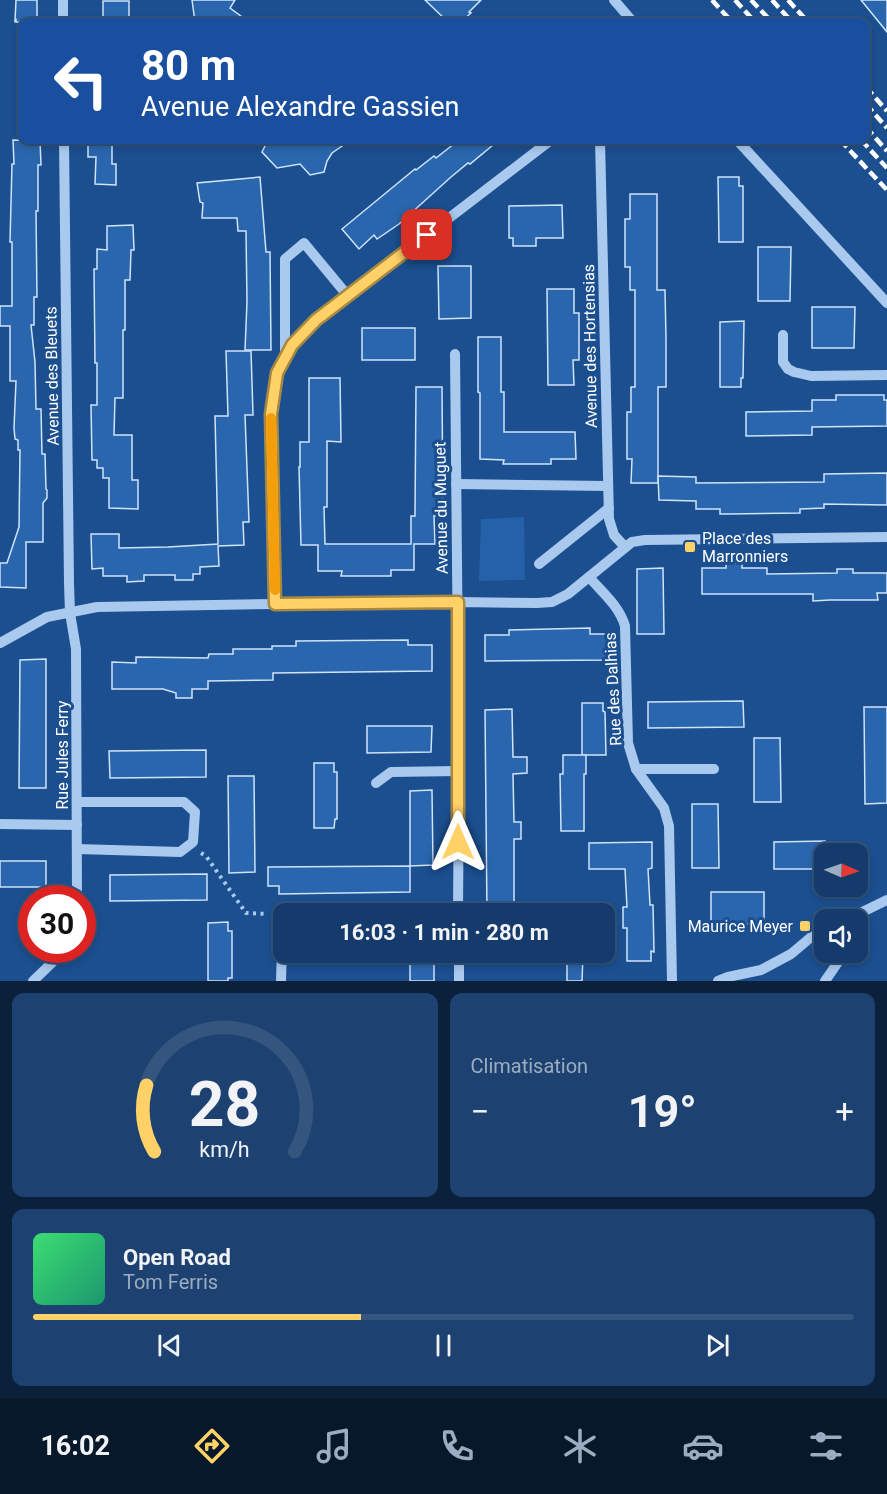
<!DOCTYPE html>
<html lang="fr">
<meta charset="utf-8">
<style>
body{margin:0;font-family:Roboto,sans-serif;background:#1d4271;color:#f1f3f6;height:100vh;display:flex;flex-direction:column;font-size:22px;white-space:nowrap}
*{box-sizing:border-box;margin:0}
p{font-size:20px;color:#9dadc1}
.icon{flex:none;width:33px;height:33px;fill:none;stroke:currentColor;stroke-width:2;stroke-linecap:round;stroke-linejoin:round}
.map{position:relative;height:981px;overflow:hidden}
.panel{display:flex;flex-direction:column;gap:12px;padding:12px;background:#0b203b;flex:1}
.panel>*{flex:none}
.guide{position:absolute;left:18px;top:18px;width:852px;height:126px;border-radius:12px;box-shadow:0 3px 9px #0003,0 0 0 2px #33557e;background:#1a4fa0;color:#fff;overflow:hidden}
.needle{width:39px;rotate:92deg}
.buttons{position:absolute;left:814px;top:843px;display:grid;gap:12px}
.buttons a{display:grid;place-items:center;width:54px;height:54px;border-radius:12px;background:#143b6b;box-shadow:0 3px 9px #0003,0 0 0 2px #33557e;font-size:30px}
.speed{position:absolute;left:18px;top:885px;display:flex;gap:12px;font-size:30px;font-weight:700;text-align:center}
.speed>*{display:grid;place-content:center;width:78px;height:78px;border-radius:50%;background:#143b6b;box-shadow:0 3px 9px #0003,0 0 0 2px #33557e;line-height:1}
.speed .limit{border:9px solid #d22;background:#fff;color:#111}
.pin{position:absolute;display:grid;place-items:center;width:51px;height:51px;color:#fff;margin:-26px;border-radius:12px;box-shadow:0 3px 9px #0006}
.me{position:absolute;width:66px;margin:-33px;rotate:0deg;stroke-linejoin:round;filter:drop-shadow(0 0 4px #0008)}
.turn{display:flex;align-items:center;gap:21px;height:126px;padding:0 24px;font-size:27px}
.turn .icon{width:78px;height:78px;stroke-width:2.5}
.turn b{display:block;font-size:42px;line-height:51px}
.big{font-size:45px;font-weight:700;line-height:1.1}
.panel .widget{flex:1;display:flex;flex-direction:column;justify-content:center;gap:9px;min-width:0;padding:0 21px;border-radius:12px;background:#1d4271}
.panel .dial{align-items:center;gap:0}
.dial svg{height:156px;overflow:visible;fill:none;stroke:#33557e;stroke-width:7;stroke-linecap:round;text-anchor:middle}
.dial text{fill:#f1f3f6;stroke:none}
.song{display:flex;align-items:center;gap:18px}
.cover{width:72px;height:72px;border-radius:9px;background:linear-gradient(135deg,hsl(140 70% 55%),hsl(160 70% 35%))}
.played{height:6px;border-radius:3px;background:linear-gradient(90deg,#ffd166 40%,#33557e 40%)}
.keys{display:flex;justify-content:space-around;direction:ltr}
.heat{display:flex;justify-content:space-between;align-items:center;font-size:33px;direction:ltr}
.panel .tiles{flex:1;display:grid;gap:12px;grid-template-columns:1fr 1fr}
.widget:last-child{grid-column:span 2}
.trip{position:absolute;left:273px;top:903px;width:342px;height:60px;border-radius:12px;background:#143b6b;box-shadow:0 3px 9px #0003,0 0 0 2px #33557e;font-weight:700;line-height:60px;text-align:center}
.tabs{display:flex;height:96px;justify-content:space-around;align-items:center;background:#08182b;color:#9dadc1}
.tabs .icon{width:42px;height:42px}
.tabs .selected{color:#ffd166}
.tabs b{font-size:27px;color:#f1f3f6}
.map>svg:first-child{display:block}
</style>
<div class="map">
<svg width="887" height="981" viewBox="0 0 887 981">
<rect width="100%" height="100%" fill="#1b4f8f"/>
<!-- green -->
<polygon fill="#2461a8" points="524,517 525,580 479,581 481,519"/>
<!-- building -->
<g fill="#2a66ad" stroke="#cfe3fa" stroke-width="1.5">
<polygon points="16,0 37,0 37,22 16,22 16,20 15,21"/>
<polygon points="192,0 235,0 230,8 249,22 195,22"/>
<polygon points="425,0 481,0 469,12 471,13 461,22 448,22"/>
<polygon points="861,0 887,0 887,32"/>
<rect x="103" y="1" width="26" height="21"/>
<polygon points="13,140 40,141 41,165 38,165 38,211 36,211 37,297 34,297 34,325 31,325 35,362 36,409 41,409 42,454 45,454 46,489 47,490 47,498 43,503 43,542 26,542 26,588 0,587 0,563 7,563 19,527 20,450 18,450 18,440 15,439 14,428 16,381 10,381 10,326 0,326 0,306 12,306 12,242 10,242 12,164 14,164"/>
<polygon points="88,140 112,140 112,164 116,164 116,185 95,184 96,157 88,157"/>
<polygon points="268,140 351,140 332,153 327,161 324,172 310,175 300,164 277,168 262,152"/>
<polygon points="459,140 499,140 470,164 468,163 451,177 399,224 377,239 374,235 359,249 342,229 415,169 416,170 434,156 436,158"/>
<polygon points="260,177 266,252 270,252 271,350 245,350 247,302 246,231 238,231 237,218 202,218 203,203 200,202 197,183"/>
<polygon points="718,177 739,177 739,186 743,186 743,242 719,242"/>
<polygon points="630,194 657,194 657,290 665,290 666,338 666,387 658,387 658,483 631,483 632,459 627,459 627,412 631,412 631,387 635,387 635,290 630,290 630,267 625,267 625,219 630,219"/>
<polygon points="562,205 563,238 536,238 536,246 513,246 513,238 509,238 509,206"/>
<polygon points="133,225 134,250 131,250 130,280 125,280 125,330 123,330 123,398 115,398 114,435 132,435 132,480 138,480 138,509 109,508 109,478 103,478 103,468 97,468 97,460 92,460 91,405 97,405 97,363 95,363 94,269 97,269 97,249 107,250 107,226"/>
<polygon points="758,247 791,247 790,301 758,301"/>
<polygon points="438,266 471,266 471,318 439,319"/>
<polygon points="547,289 574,289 574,313 579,313 579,360 573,360 574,385 548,385"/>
<polygon points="812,307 855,307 854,348 812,348"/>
<polygon points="744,321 743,378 741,378 741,387 720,387 720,322"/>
<rect x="362" y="328" width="53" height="32"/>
<polygon points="478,337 501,337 501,392 504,392 504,432 575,432 576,459 551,459 551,464 503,464 504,460 480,459 480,393 478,392"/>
<polygon points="226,351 251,351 253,415 245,415 249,522 243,522 244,545 218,546 219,566 200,567 200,574 193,574 193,580 175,580 175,575 144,575 144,581 127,582 127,576 103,576 103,568 92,569 91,534 119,534 119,548 168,547 218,544 215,416 228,416"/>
<polygon points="309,378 340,378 341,442 327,441 327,507 324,507 325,544 411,544 411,516 415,516 416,387 442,387 443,515 434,516 435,544 414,544 414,570 391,570 391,576 341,576 342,571 318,571 318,545 301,545 299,467 300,467 300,442 309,442"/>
<polygon points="836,395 884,395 884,400 887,400 887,426 812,427 812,435 746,436 746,412 812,411 812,400 836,400"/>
<polygon points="887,473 887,505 824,504 824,508 800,509 800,513 729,514 720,514 720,509 696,509 696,501 659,500 658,476 696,477 696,483 824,482 824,474"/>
<polygon points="726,563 742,563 742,568 767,568 767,574 837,573 837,569 853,569 853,573 887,573 887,593 877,593 878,600 830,600 813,601 813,594 702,594 702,568 726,568"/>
<polygon points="663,568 664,634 637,634 637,569"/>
<polygon points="590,628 590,634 613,634 613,660 485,661 485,635 509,635 509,630"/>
<polygon points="408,640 408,645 432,645 432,671 273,673 273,680 208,681 208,689 192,689 192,698 176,698 176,693 163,689 112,689 112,662 136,663 136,657 208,658 209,654 233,654 233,649 272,649 272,646 296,646 296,641"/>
<polygon points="46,659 46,788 19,788 20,660"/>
<polygon points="743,701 744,727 648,728 648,702"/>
<polygon points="582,703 603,703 603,711 605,712 606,755 582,755"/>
<polygon points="864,707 887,707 887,803 865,804"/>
<polygon points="512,709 513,757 527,757 527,773 513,774 514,822 521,822 521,839 514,839 514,914 487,914 485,710"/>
<polygon points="367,726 432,726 431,752 367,753"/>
<polygon points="754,738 780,738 781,802 754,802"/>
<polygon points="206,750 206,777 110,778 109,751"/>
<polygon points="563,755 586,755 586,774 584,774 584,831 561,831 560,774 563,774"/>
<polygon points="314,763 334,763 334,772 337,772 337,819 335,819 334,828 314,828"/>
<polygon points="228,776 254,776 255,872 229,873"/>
<polygon points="432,790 433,865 410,866 410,791"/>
<polygon points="692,804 718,804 719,868 692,868"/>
<polygon points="825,841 825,869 774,869 774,842"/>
<polygon points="652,842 652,868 648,869 650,905 653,905 654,952 651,951 651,961 627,961 627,928 623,928 623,907 627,907 625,869 589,869 589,843"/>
<rect x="0" y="861" width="46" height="26"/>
<polygon points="410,866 410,892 279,894 279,886 268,886 268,867"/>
<polygon points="207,874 207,900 110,901 110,875"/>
<rect x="711" y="892" width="53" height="32"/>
<polygon points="228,922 228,931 232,931 232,978 228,978 228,981 208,981 208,923"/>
<polygon points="410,952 430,952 430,959 434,959 434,981 410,981"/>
<polygon points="567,956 583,956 582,981 567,981"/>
</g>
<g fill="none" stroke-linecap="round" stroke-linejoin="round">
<!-- path -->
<polyline stroke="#a9c9ee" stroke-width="4" stroke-dasharray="3 4.5" stroke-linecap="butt" points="201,853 206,856 246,913 268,914"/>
<!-- minor -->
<g stroke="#a9c9ee" stroke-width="10">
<polyline points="63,0 63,22"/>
<polyline points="614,0 633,22"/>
<polyline points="64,140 69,583 70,613 76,649 77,898"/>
<polyline points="600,140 609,519 614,535 625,547"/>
<polyline points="737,140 887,303"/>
<polyline points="783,335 783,362 788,369 794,372 811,376 887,375"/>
<polyline points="285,354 285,259 304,243 348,296"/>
<polyline points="455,354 459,771 458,914"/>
<polyline points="456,484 608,486"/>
<polyline points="539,564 609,508"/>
<path d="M589,577C603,593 619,606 625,626L628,743L636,769L664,808L669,826L672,981"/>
<polyline points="275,604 271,414 277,373 292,345 316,320 551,140"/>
<polyline points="0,643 47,617 97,607 275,604 457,602 537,603 552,602 568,594 632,542 645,540 887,537"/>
<polyline points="636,769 714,769"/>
<polyline points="376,783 391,772 459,771"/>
<polyline points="77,802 184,802 195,812 193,842 180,852 77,849"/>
<polyline points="0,824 77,825"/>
<polyline points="846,920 887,900"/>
<polyline points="459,952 459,981"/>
<polyline points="33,981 59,956 62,950"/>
<polyline points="281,981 283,915"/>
<polyline points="718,981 728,977 761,970 791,954 810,938 825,930"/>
<polyline points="825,981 845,952"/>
</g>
<!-- rail -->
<g stroke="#fff" stroke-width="4.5" stroke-dasharray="10 4.5" stroke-linecap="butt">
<polyline points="712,0 732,22"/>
<polyline points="735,0 755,22"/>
<polyline points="751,0 772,22"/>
<polyline points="772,0 792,22"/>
<polyline points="788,0 808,22"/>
<polyline points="866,87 887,111"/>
<polyline points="866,104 887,128"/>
<polyline points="866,127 887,151"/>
<polyline points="840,140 887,190"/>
<polyline points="861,140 887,168"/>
</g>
</g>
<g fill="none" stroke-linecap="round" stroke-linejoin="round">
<!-- route casing -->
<g stroke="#a68842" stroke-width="15">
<polyline id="route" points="427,235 316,320 292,345 277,373 271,414 275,604 458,602 458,842"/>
</g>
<!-- route -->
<use href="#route" stroke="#ffd166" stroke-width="10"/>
<!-- slow -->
<polyline stroke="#f59e0b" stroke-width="10" points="271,418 275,590"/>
</g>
<!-- markers -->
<g fill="#ffd166" stroke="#1b4f8f" stroke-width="2">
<rect x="684" y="541" width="12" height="12" rx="3"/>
<rect x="799" y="920" width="12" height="12" rx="3"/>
</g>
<g text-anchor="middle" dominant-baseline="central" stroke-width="6" stroke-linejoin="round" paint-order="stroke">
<!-- street labels -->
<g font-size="16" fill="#fff" stroke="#1b4f8f">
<text transform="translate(590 346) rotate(-91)">Avenue des Hortensias</text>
<text transform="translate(52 376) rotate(-91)">Avenue des Bleuets</text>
<text transform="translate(441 508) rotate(-91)">Avenue du Muguet</text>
<text transform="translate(613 689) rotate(-93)">Rue des Dalhias</text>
<text transform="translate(62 755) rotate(-90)">Rue Jules Ferry</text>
</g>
<!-- poi labels -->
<g font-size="16" fill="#fff" stroke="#1b4f8f" text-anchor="start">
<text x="702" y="538">Place des<tspan x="702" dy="18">Marronniers</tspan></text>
<text x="793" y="926" text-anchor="end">Maurice Meyer</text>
</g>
</g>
</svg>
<div class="buttons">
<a><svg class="needle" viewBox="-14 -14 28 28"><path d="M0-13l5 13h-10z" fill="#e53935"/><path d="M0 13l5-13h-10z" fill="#9dadc1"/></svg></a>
<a><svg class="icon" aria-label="sound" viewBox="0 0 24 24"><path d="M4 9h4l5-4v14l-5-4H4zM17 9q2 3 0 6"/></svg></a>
</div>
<div class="speed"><div class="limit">30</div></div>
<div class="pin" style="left:427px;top:235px;background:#d93025"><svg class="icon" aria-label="arrive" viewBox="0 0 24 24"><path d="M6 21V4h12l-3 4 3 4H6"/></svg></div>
<svg class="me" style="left:458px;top:842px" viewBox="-20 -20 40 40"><path d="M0-17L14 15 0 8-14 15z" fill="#ffd166" stroke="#fff" stroke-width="4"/></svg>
<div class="trip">16:03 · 1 min · 280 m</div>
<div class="guide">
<div class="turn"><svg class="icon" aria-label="left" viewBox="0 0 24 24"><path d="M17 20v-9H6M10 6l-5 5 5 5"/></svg><div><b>80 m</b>Avenue Alexandre Gassien</div></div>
</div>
</div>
<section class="panel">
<div class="tiles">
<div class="widget dial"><svg viewBox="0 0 100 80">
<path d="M14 69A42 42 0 1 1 86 69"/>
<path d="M14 69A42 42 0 0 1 10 35" stroke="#ffd166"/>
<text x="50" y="56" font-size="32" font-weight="700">28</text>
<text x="50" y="72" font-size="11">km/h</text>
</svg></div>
<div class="widget"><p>Climatisation</p>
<div class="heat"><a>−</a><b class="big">19°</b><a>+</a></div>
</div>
<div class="widget">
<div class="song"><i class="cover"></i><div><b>Open Road</b><p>Tom Ferris</p></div></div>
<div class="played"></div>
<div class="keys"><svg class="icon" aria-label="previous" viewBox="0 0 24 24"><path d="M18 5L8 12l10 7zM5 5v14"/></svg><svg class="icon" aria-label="pause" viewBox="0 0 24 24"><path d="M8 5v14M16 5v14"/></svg><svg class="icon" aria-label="next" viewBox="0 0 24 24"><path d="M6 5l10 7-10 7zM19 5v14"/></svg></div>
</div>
</div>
</section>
<nav class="tabs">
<b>16:02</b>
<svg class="icon selected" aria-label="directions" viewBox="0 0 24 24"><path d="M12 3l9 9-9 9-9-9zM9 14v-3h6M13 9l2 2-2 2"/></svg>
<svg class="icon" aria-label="music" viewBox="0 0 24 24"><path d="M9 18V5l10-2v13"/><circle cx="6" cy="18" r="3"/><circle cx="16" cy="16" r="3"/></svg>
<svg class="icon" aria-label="phone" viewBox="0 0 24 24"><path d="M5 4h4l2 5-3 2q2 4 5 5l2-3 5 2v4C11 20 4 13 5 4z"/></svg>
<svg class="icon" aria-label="climate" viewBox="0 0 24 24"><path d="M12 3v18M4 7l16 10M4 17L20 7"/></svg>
<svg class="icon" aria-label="car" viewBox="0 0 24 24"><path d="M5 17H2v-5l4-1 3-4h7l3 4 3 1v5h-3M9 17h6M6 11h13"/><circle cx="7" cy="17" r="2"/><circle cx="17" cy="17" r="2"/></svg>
<svg class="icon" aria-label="filters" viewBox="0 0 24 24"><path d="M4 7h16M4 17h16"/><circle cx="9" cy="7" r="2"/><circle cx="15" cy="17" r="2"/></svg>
</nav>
